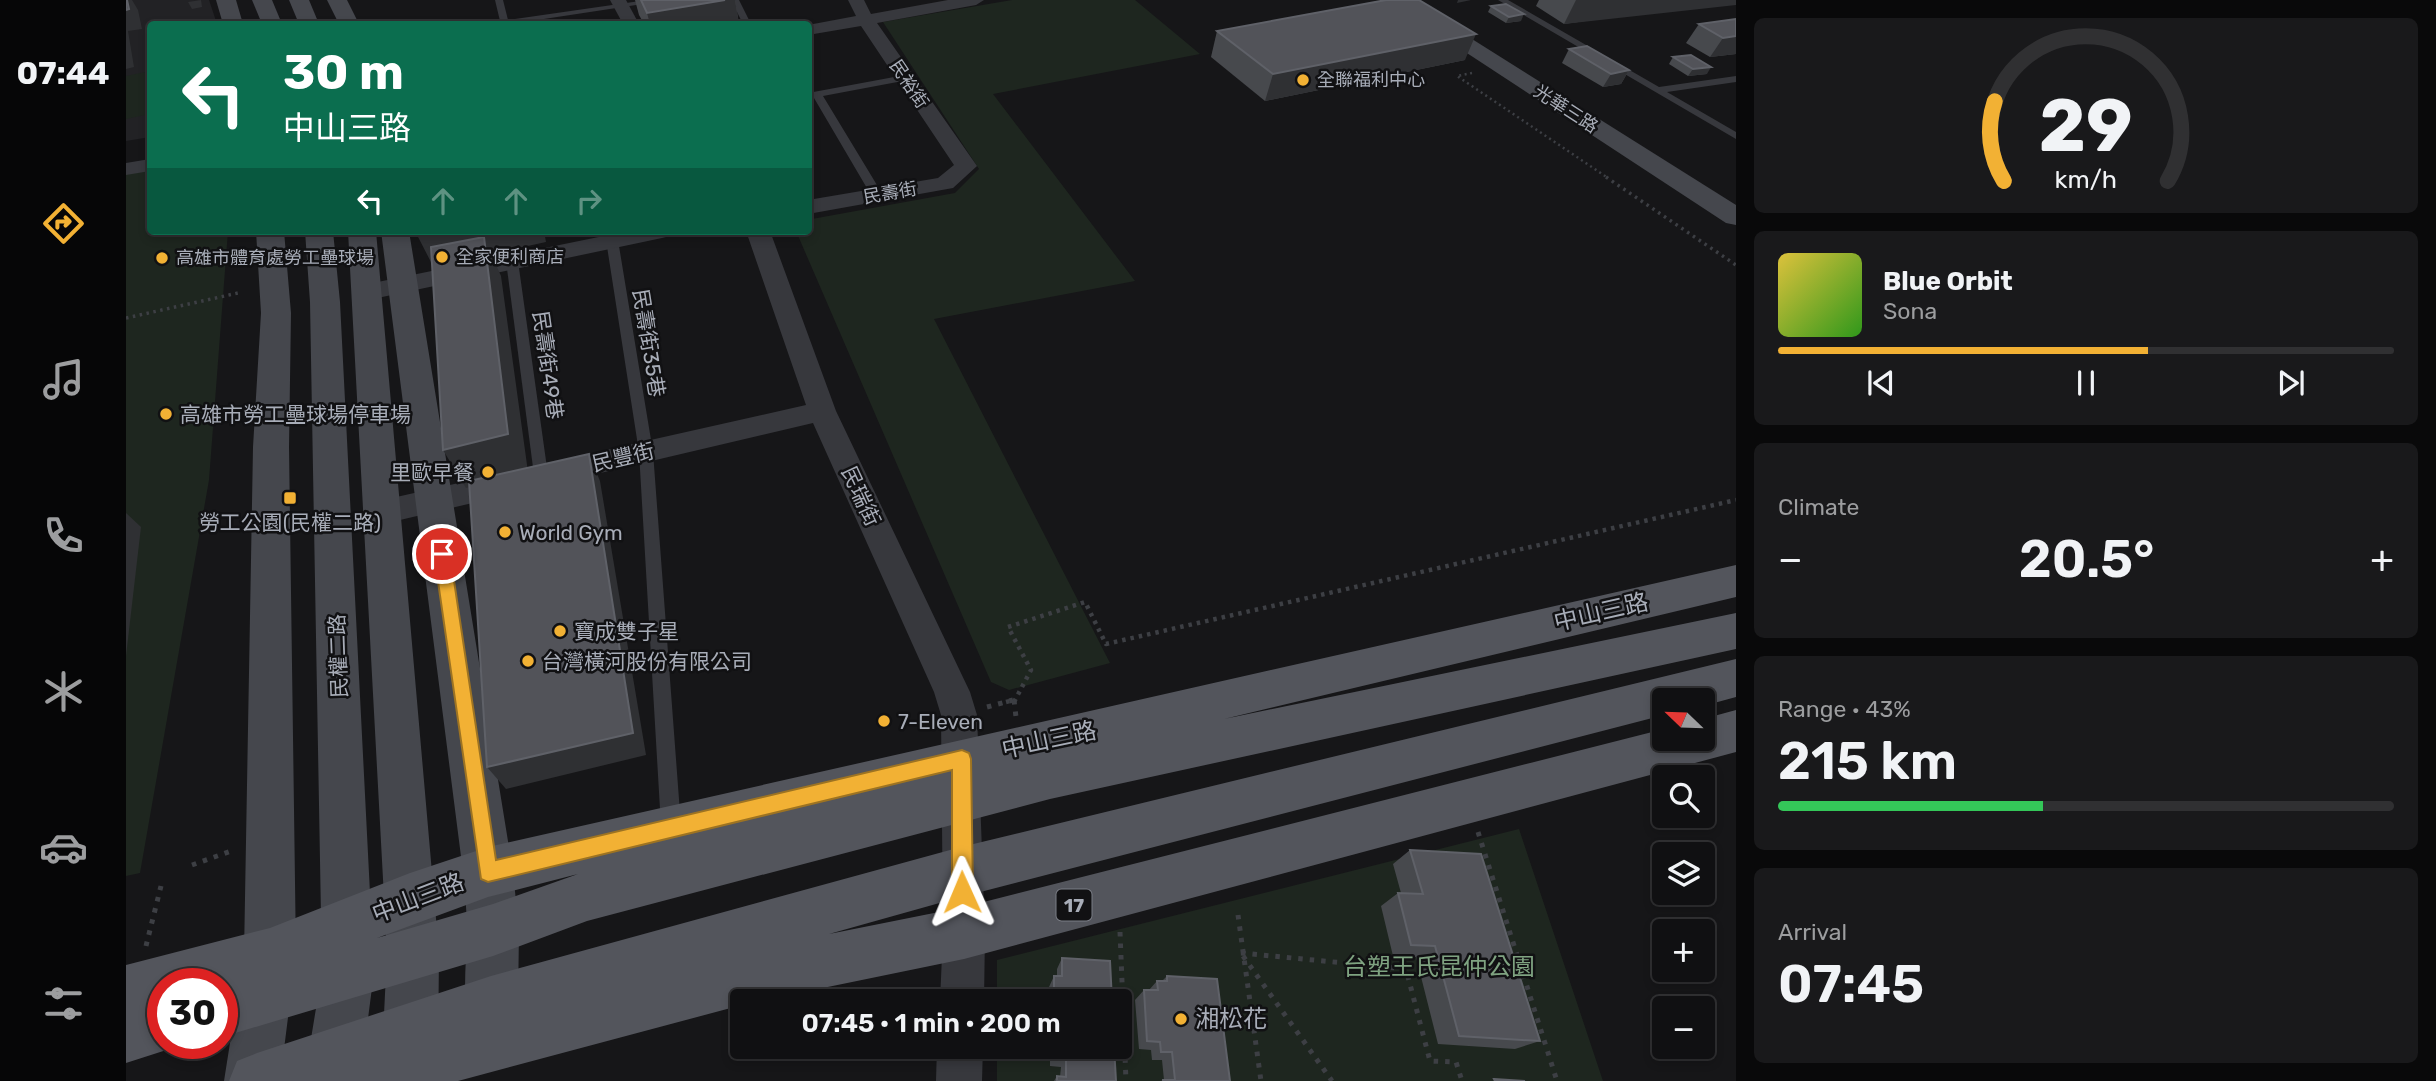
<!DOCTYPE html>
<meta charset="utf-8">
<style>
body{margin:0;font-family:Rubik,"Noto Sans TC",sans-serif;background:#19191b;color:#f1f3f6;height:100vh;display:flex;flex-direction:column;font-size:26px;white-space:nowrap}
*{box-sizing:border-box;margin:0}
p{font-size:23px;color:#9c9d9f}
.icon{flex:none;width:38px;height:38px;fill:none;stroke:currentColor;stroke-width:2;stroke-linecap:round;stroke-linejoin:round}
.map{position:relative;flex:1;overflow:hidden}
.panel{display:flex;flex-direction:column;gap:18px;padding:18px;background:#09090a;width:700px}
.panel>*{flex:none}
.top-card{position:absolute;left:21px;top:21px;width:665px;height:214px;border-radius:7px;box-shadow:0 4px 10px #0003,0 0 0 2px #303032;background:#0b6e4f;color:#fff;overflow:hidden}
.needle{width:46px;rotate:293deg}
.tools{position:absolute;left:1526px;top:688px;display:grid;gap:14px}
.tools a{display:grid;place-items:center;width:63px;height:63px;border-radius:7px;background:#101012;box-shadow:0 4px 10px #0003,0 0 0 2px #303032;font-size:35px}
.speed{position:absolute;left:21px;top:968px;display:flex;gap:14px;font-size:35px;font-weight:700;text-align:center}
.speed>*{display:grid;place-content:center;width:91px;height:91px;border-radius:50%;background:#101012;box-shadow:0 4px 10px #0003,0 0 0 2px #303032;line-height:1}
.speed .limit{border:10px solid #d22;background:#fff;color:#111}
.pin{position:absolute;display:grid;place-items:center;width:60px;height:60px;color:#fff;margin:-30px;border:4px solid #fff;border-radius:50%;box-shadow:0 2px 7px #0007}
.me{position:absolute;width:77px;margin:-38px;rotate:359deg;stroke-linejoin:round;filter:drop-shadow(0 0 5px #0008)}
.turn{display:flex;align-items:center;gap:24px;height:147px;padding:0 21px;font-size:32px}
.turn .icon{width:91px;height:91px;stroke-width:2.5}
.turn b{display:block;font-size:49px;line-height:60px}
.lanes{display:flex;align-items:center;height:66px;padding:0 21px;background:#0003;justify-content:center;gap:35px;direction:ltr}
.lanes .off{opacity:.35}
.big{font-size:52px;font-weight:600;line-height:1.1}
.panel .tile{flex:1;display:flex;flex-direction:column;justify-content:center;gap:10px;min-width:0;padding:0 24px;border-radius:10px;background:#19191b}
.panel .dial{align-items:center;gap:0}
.dial svg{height:182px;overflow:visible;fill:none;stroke:#303032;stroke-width:7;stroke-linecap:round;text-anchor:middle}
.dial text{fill:#f1f3f6;stroke:none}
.song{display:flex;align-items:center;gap:21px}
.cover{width:84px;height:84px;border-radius:10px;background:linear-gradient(135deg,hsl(50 70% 55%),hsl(110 70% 35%))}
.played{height:7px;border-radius:4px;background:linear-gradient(90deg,#f2b134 60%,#303032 60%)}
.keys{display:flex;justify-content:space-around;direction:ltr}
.heat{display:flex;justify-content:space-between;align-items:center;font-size:38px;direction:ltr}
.charge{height:10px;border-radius:5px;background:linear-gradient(90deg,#34c759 43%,#303032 0)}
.trip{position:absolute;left:604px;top:989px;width:402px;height:70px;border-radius:7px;background:#101012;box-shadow:0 4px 10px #0003,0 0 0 2px #303032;font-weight:600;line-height:70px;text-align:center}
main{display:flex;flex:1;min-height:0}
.dock{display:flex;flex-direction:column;width:126px;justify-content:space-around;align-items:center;background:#060607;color:#9c9d9f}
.dock .icon{width:49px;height:49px}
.dock .selected{color:#f2b134}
.dock b{font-size:32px;color:#f1f3f6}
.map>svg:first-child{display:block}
</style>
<main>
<nav class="dock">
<b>07:44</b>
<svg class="icon selected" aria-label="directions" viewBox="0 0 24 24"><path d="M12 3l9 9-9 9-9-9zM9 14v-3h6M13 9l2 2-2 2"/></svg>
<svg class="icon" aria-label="music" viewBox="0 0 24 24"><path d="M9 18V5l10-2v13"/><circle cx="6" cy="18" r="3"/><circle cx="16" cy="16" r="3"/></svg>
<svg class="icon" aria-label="phone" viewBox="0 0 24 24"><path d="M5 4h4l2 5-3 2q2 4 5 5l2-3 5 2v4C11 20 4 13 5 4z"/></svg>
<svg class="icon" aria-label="climate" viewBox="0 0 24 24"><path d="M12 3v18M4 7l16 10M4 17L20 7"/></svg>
<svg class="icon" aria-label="car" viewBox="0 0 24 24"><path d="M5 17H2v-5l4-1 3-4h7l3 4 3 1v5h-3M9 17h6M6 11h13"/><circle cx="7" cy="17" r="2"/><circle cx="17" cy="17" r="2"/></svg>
<svg class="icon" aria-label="filters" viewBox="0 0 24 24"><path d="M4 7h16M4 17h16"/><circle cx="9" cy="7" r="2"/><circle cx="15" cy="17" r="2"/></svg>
</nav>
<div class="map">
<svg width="1610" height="1081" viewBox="0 0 1610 1081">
<rect width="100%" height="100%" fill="#161618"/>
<!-- built -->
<polygon fill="#222225" points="0,0 83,0 91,24 24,24 24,137 0,141"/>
<!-- green -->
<g fill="#1e261f">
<polygon points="886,0 1009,0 1074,54 867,94 1009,281 808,319 984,663 883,690 865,682 670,231 682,231 683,221 686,219 829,193 853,169 757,22"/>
<polygon points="24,71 24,114 0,119 0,76"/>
<polygon points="24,167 24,231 102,231 83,480 14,873 0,876 0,172"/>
<polygon points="1393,829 1477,1081 871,1081 871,1047 994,1046 994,1001 871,1001 871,960"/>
</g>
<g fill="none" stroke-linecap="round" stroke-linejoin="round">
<!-- path-far3 -->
<polyline stroke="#3d3f44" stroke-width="2.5" stroke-dasharray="2 3.5" stroke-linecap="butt" points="1346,73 1331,76 1482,178"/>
<!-- path-far2 -->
<g stroke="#3d3f44" stroke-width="3.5" stroke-dasharray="2.5 4.5" stroke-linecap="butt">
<polyline points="1480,177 1610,265"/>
<polyline points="0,318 112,293"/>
</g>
<!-- path-far1 -->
<g stroke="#3d3f44" stroke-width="4.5" stroke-dasharray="3.5 5" stroke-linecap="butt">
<polyline points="880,702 888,700"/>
<polyline points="888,702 905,670 882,627 959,602 980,644 1610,500"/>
</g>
<!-- path -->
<g stroke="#3d3f44" stroke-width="5" stroke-dasharray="4.5 7" stroke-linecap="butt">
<polyline points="888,700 890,717"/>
<polyline points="861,707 887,700"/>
<polyline points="1352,832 1431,1081"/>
<polyline points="66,865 108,850"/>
<polyline points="1112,915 1135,1081"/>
<polyline points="994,932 1000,1081"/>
<polyline points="20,946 35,886"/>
<polyline points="1115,953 1280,969 1304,1061 1330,1062 1336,1081"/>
<polyline points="1117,956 1206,1081"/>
</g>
<!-- lane -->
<g fill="#37383d" fill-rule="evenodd">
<polygon points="369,0 377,0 382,20 521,0 543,0 385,24 366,24 374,21"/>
<polygon points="605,0 613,0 625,24 617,24"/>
<polygon points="1372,0 1382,0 1533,87 1610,76 1610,82 1541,92 1610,132 1610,139"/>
<polygon points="779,75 784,78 782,80 697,96 757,195 751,198 745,195 688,98 682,99 682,93"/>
<polygon points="486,237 492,240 527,452 555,826 552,833 545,836 538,833 535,826 513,452 480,240"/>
<polygon points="386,257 392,261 422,475 415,481 408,475 380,261"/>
</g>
<!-- street -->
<g fill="#37383d" fill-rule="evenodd">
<polygon points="484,0 500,0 513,24 497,24"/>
<polygon points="722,0 738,0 745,14 822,0 858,0 850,5 751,23 851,166 827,188 682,214 682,200 812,178 828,165 735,26 682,35 682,25 730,16"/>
<polygon points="24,159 24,171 0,175 0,163"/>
<polygon points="502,231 548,231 544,236 536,238 242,300 233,297 230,292 233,287 242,284"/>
<polygon points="620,231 644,231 710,411 844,692 851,715 859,933 858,1001 814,1001 817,933 815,715 808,692 687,423 257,524 246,520 242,512 246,504 257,500 680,405"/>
<polygon points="811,1046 857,1046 856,1081 810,1081"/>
</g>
<!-- secondary -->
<g fill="#45474d" fill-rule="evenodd">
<polygon points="90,0 110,0 117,24 97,24"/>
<polygon points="126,0 146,0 156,24 136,24"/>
<polygon points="163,0 183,0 193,24 173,24"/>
<polygon points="201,0 221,0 233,24 213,24"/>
<polygon points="1260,0 1284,0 1610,205 1610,225 1600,223"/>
<polygon points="130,231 158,231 165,313 163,447 170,954 154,1081 98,1081 118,954 127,447 135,313"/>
<polygon points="179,231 207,231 214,302 248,972 234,1081 178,1081 196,972 184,302"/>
<polygon points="222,231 250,231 313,953 312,1055 304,1075 288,1081 264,1075 256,1055 261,953"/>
<path d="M255,231H283L387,872L393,930L392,1003L396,1028L388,1047L369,1055L350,1047C334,1009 340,973 341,933C341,913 339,892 337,872Z"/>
</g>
<!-- primary -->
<g fill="#53555c" fill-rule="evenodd">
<path d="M1610,565V597L1098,719L1610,613V649L924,799L461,921L367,956L96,1037V984H37V1043H57L56,1045L0,1063V965L144,928L284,873L362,847ZM452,874L367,904L251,938L362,897Z"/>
<polygon points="1610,659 1610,697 1577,706 1577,700 1538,700 1538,715 835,897 703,934 838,907 1538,729 1538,738 1577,738 1577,719 1610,710 1610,752 838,959 633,1001 616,1001 616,1005 332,1081 103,1081 111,1061 131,1053 365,976 835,847"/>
</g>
</g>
<!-- wall -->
<g fill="#47494d">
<polygon points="509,0 609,0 613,24 518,24 513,15"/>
<polygon points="1413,0 1610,0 1438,24 1410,6"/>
<polygon points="1365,6 1395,21 1380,23 1362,12"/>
<polygon points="1610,19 1610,54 1584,57 1560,43 1573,24"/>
<polygon points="1091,31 1339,60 1139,101 1085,57"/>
<polygon points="1443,49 1503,70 1495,84 1477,87 1436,63"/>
<polygon points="1547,57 1581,74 1562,76 1543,64"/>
<polygon points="1284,850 1414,1041 1389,1049 1312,1044 1290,957 1267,956 1255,906 1272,893 1275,893 1267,864"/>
<polygon points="936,958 986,1001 923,1001 923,987 928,976 931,976 931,969"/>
<polygon points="1041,976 1104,1081 1035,1081 1038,1080 1036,1060 1026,1060 1025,1050 1013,1049 1009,1000 1018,990 1023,990 1031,981 1036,981"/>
<polygon points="924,1046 988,1046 990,1081 928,1081 931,1076 934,1077 935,1067 924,1066"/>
</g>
<!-- shaded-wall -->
<g fill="#2f3033">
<polygon points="1,0 6,0 12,10 16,29 2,31 8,67 0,69 0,10"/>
<polygon points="75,0 76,7 66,9 62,2"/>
<polygon points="599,0 609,0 613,24 524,24 521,13"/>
<polygon points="1332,0 1345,0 1331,3"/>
<polygon points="1450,0 1610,0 1610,5 1438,24"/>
<polygon points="1398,14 1395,21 1380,23 1383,17"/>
<polygon points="1350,34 1339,60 1139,101 1147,74"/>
<polygon points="1610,36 1610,54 1584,57 1597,38"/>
<polygon points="1585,67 1581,74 1562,76 1567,69"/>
<polygon points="1503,70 1495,84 1477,87 1485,74"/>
<polygon points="289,231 418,231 420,242 365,254 375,276 402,472 340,488 317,450 307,266"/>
<polygon points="422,231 438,231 423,234"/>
<polygon points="463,454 474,481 520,755 380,789 361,767"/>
<polygon points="0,513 15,527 0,656"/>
</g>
<!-- building -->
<g fill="#525359" stroke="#5f6168" stroke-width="2">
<polygon points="0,0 1,0 3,9 0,10"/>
<polygon points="515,0 599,0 521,13"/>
<polygon points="1260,0 1293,0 1350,34 1147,74 1091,31"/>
<polygon points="1380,4 1398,14 1383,17 1365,6"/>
<polygon points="1610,19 1610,36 1597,38 1573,24"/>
<polygon points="1461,46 1503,70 1485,74 1443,49"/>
<polygon points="1565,55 1585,67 1567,69 1547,57"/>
<polygon points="358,237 382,434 317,450 305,247"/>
<polygon points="463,454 507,733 361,767 343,481"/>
<polygon points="1284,850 1355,854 1414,1041 1333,1036 1309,946 1285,945 1272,893 1297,894"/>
<polygon points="936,958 984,961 986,1001 928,1001 928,976 936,976"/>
<polygon points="1041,976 1091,979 1104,1081 1037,1081 1037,1080 1049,1080 1046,1052 1035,1052 1034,1042 1021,1041 1018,990 1032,990 1031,981 1041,981"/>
<polygon points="929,1046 988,1046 990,1081 931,1081 931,1076 940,1077 940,1059 929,1058"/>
<polygon points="1368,1079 1399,1081 1369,1081"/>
</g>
<!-- route -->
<polygon fill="#f2b134" stroke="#9d7322" stroke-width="2" points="316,547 324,554 370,860 836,750 843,753 845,759 847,892 844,900 836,903 829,900 826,892 826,770 362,882 355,879 308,554"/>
<!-- markers -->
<g fill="#f2b134" stroke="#111113" stroke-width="2.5">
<circle cx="1177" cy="80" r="7"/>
<circle cx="316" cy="257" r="7"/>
<circle cx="36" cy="258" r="7"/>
<circle cx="40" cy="414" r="7"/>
<circle cx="362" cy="472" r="7"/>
<rect x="157" y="491" width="14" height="14" rx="3.5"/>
<circle cx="379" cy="532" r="7"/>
<circle cx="434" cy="631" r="7"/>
<circle cx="402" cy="661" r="7"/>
<circle cx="758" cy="721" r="7"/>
<circle cx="1055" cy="1019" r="7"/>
</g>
<g text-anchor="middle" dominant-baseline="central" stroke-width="5" stroke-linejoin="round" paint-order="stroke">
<!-- far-poi labels -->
<g font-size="18" fill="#a8adb8" stroke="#111113" text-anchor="start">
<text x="1191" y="80">全聯福利中心</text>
<text x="330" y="257">全家便利商店</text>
<text x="50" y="258">高雄市體育處勞工壘球場</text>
</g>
<!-- far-street labels -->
<g font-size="18" fill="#a8adb8" stroke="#111113">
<text transform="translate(783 84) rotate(56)">民裕街</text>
<text transform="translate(1440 109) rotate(33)">光華三路</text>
<text transform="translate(764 193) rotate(-10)">民壽街</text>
</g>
<!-- shield labels -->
<rect fill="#111113" stroke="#7b7e86" stroke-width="2" x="930.5" y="889.5" width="35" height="31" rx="5"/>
<g font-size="19" font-weight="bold" fill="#a8adb8">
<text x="948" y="905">17</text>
</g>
<!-- street labels -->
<g font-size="21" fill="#a8adb8" stroke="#111113">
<text transform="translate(523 343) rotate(81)">民壽街35巷</text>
<text transform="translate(422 365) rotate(82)">民壽街49巷</text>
<text transform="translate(497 457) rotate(-13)">民豐街</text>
<text transform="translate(735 496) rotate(65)">民瑞街</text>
<text transform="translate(212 656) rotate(-92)">民權二路</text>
</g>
<!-- poi labels -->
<g font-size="21" fill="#a8adb8" stroke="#111113" text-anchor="start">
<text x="54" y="414">高雄市勞工壘球場停車場</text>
<text x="348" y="472" text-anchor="end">里歐早餐</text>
<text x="164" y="522" text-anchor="middle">勞工公園(民權二路)</text>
<text x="393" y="532">World Gym</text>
<text x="448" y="631">寶成雙子星</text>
<text x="416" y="661">台灣橫河股份有限公司</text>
<text x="772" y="721">7-Eleven</text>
</g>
<!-- near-street labels -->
<g font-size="24" fill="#a8adb8" stroke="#111113">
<text transform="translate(1475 612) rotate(-13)">中山三路</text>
<text transform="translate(923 740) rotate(-12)">中山三路</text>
<text transform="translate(292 898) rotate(-21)">中山三路</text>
</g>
<!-- near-park labels -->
<g font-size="24" fill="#7fa381" stroke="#111113">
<text x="1313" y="967">台塑王氏昆仲公園</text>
</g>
<!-- near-poi labels -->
<g font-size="24" fill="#a8adb8" stroke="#111113" text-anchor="start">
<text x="1069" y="1019">湘松花</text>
</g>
</g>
</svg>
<div class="tools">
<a><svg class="needle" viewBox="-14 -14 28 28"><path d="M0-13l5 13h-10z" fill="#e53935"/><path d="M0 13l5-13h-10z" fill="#9c9d9f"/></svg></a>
<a><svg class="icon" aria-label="search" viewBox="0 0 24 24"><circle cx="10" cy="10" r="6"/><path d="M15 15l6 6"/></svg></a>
<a><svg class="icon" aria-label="layers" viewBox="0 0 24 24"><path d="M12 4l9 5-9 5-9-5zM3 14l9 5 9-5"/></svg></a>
<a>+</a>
<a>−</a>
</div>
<div class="speed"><div class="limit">30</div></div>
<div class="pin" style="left:316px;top:554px;background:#d93025"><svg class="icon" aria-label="arrive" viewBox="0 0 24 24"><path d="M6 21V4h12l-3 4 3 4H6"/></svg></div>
<svg class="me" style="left:836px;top:892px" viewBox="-20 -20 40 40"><path d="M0-17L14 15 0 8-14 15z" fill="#f2b134" stroke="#fff" stroke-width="4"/></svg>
<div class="trip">07:45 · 1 min · 200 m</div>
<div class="top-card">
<div class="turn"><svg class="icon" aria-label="left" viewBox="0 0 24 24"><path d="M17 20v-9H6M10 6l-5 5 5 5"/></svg><div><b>30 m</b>中山三路</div></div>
<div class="lanes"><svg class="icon" aria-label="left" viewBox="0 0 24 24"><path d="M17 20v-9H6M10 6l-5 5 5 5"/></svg><svg class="icon off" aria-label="ahead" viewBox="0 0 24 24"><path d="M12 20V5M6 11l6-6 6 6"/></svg><svg class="icon off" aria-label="ahead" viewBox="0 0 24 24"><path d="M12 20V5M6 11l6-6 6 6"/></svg><svg class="icon off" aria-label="right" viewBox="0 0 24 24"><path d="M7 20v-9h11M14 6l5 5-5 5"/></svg></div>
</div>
</div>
<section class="panel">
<div class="tile dial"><svg viewBox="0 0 100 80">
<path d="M14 69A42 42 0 1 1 86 69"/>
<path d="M14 69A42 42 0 0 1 10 34" stroke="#f2b134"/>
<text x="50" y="56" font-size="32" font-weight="700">29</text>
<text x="50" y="72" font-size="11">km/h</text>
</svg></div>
<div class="tile">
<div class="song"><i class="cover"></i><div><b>Blue Orbit</b><p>Sona</p></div></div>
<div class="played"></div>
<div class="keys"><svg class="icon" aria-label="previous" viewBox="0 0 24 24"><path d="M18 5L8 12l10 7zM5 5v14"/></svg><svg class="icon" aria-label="pause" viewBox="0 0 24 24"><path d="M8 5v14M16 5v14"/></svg><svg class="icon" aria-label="next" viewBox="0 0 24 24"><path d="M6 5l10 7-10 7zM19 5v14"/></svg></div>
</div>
<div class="tile"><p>Climate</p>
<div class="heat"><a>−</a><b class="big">20.5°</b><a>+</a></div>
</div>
<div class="tile"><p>Range · 43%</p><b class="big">215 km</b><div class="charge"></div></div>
<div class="tile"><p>Arrival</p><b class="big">07:45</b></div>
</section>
</main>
